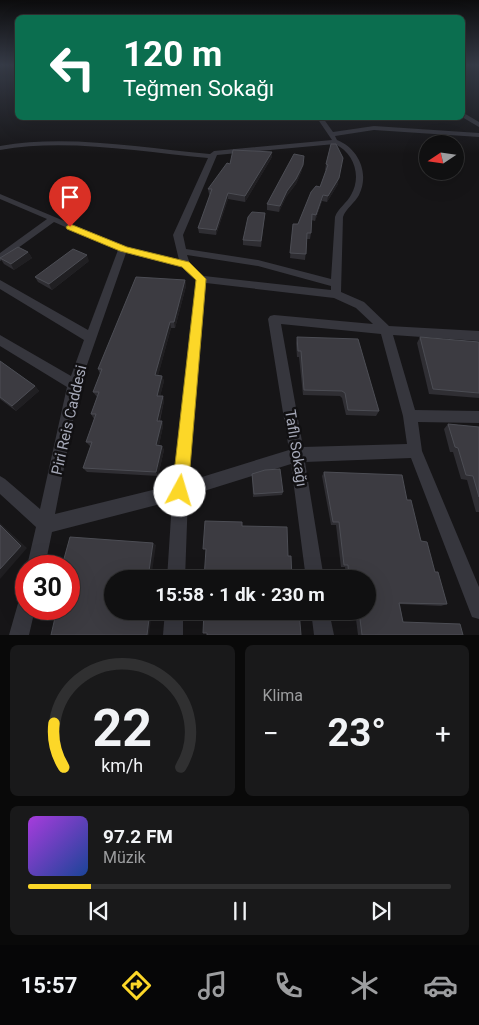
<!DOCTYPE html>
<html lang="tr">
<meta charset="utf-8">
<style>
body{margin:0;font-family:Roboto,sans-serif;background:#19191a;color:#f1f3f6;height:100vh;display:flex;flex-direction:column;font-size:19px;white-space:nowrap}
*{box-sizing:border-box;margin:0}
p{font-size:16px;color:#9c9d9f}
.icon{flex:none;width:28px;height:28px;fill:none;stroke:currentColor;stroke-width:2;stroke-linecap:round;stroke-linejoin:round}
.map{position:relative;height:635px;overflow:hidden}
.drawer{display:flex;flex-direction:column;gap:10px;padding:10px;background:#090909;flex:1}
.drawer>*{flex:none}
.hud{position:absolute;left:15px;top:15px;width:450px;height:105px;border-radius:8px;box-shadow:0 5px 20px #0002,0 0 0 1px #303031;background:#0b6e4f;color:#fff;overflow:hidden}
.needle{width:32px;rotate:257deg}
.buttons{position:absolute;left:419px;top:135px;display:grid;gap:10px}
.buttons a{display:grid;place-items:center;width:45px;height:45px;border-radius:50%;background:#101011;box-shadow:0 5px 20px #0002,0 0 0 1px #303031;font-size:25px}
.speed{position:absolute;left:15px;top:555px;display:flex;gap:10px;font-size:25px;font-weight:700;text-align:center}
.speed>*{display:grid;place-content:center;width:65px;height:65px;border-radius:50%;background:#101011;box-shadow:0 5px 20px #0002,0 0 0 1px #303031;line-height:1}
.speed .limit{border:8px solid #d22;background:#fff;color:#111}
.pin{position:absolute;display:grid;place-items:center;width:42px;height:42px;color:#fff;margin:-51px -21px;border-radius:50% 50% 50% 0;rotate:-45deg;box-shadow:0 0 5px #0007}
.pin .icon{rotate:45deg}
.me{position:absolute;width:55px;margin:-28px;rotate:6deg;stroke-linejoin:round;filter:drop-shadow(0 0 4px #0008)}
.turn{display:flex;align-items:center;gap:18px;height:105px;padding:0 25px;font-size:22px}
.turn .icon{width:65px;height:65px;stroke-width:2.5}
.turn b{display:block;font-size:35px;line-height:42px}
.big{font-size:38px;font-weight:700;line-height:1.1}
.drawer .tile{flex:1;display:flex;flex-direction:column;justify-content:center;gap:8px;min-width:0;padding:0 18px;border-radius:8px;background:#19191a}
.drawer .dial{align-items:center;gap:0}
.dial svg{height:130px;overflow:visible;fill:none;stroke:#303031;stroke-width:7;stroke-linecap:round;text-anchor:middle}
.dial text{fill:#f1f3f6;stroke:none}
.song{display:flex;align-items:center;gap:15px}
.cover{width:60px;height:60px;border-radius:8px;background:linear-gradient(135deg,hsl(280 70% 55%),hsl(220 70% 35%))}
.played{height:5px;border-radius:2px;background:linear-gradient(90deg,#fcd728 15%,#303031 15%)}
.keys{display:flex;justify-content:space-around;direction:ltr}
.heat{display:flex;justify-content:space-between;align-items:center;font-size:28px;direction:ltr}
.drawer .tiles{flex:1;display:grid;gap:10px;grid-template-columns:1fr 1fr}
.tile:last-child{grid-column:span 2}
.trip{position:absolute;left:104px;top:570px;width:272px;height:50px;border-radius:25px;background:#101011;box-shadow:0 5px 20px #0002,0 0 0 1px #303031;font-weight:700;line-height:50px;text-align:center}
.menu{display:flex;height:80px;justify-content:space-around;align-items:center;background:#060607;color:#9c9d9f}
.menu .icon{width:35px;height:35px}
.menu .on{color:#fcd728}
.menu b{font-size:22px;color:#f1f3f6}
.map>svg:first-child{display:block}
</style>
<div class="map">
<svg width="479" height="635" viewBox="0 0 479 635">
<rect width="100%" height="100%" fill="#161517"/>
<g fill="none" stroke-linecap="round" stroke-linejoin="round">
<!-- minor -->
<g fill="#36363d" fill-rule="evenodd">
<polygon points="462,112 479,122 479,127 462,117"/>
<path d="M317,118H323L333,132L374,126L479,133V137L374,130L335,136L337,140C358,148 370,173 359,195C355,203 346,208 343,217L341,292L364,302L389,326L479,331V341L393,335L415,410L479,411V423L418,422L422,451L479,587V619L472,617L411,458L305,462L324,579H306L291,464L188,496L185,579H167L172,501L52,532L45,566H27L36,527L0,494V476L5,479L40,509L67,387L0,346V335L71,376L84,340L0,289V280L88,330L118,250L54,222L0,261V253L47,219L0,199V194L126,247L179,260L173,235L208,158C141,152 67,138 0,150V146C68,134 142,148 210,154L214,151L332,140ZM335,144C354,153 362,176 351,195C347,203 338,208 335,217L331,279L258,260L186,249L183,235L217,155ZM126,253L182,267L196,280L173,485L55,514L80,385ZM187,255L258,266L331,286V290L204,276L190,264ZM206,283L334,298L356,308L373,324L274,315L270,316L268,319L289,450L189,481ZM281,324L381,334L403,416L407,444L303,447Z"/>
<polygon points="26,598 26,609 35,609 29,635 9,635 19,600"/>
<polygon points="165,611 183,611 183,635 163,635"/>
<polygon points="311,611 329,611 334,635 314,635"/>
</g>
</g>
<!-- wall -->
<g fill="#2f2e33">
<polygon points="331,144 338,184 327,202 322,201 315,221 311,220 311,233 310,239 307,239 305,260 290,258 293,224 298,224 320,187 326,170 325,170 326,164"/>
<polygon points="272,152 272,157 245,202 228,199 216,235 199,233 198,228 210,195 209,194 208,189 230,164"/>
<polygon points="302,170 296,184 286,197 279,212 267,210 267,204"/>
<polygon points="265,213 261,247 243,245 243,240"/>
<polygon points="28,252 32,258 14,270 4,264 0,258"/>
<polygon points="89,261 52,290 38,282 35,277"/>
<polygon points="185,280 186,286 175,328 171,328 158,375 162,376 164,381 160,396 163,396 164,401 160,421 162,421 163,426 159,445 162,446 164,450 158,476 87,472 83,468 91,446 90,446 86,442 94,419 91,414 97,397 93,392 100,374 98,369"/>
<polygon points="297,337 379,411 376,416 346,415 342,398 340,396 303,395 299,357 297,357 296,343"/>
<polygon points="420,337 479,342 479,398 429,394 417,343"/>
<polygon points="0,361 35,386 39,391 16,411 0,399"/>
<polygon points="448,424 479,427 479,512 476,512 467,480 461,479 453,452 450,452 444,429"/>
<polygon points="324,472 407,500 421,541 435,572 447,604 441,606 400,604 403,622 463,635 358,635 355,611 368,611 368,579 346,579 345,567 341,567 336,525 331,525 322,476"/>
<polygon points="252,474 283,492 282,495 253,497"/>
</g>
<!-- shaded-wall -->
<g fill="#201f22">
<polygon points="272,152 272,157 245,202 245,196"/>
<polygon points="303,165 302,170 296,184 286,197 279,212 280,206 287,191"/>
<polygon points="339,178 338,184 327,202 328,196"/>
<polygon points="228,193 228,199 216,235 216,230"/>
<polygon points="323,195 322,201 315,221 316,215"/>
<polygon points="28,252 32,258 14,270 11,264"/>
<polygon points="87,255 89,261 52,290 49,284"/>
<polygon points="185,280 186,286 175,328 174,322"/>
<polygon points="170,322 171,328 157,380 155,375"/>
<polygon points="162,376 164,381 159,401 157,396"/>
<polygon points="35,386 39,391 16,411 12,406"/>
<polygon points="163,396 164,401 158,425 157,421"/>
<polygon points="162,421 163,426 158,450 156,445"/>
<polygon points="162,446 164,450 158,476 156,472"/>
<polygon points="0,523 27,548 0,579"/>
<polygon points="153,543 156,545 151,579 148,578"/>
<polygon points="150,611 152,611 149,635 147,635"/>
</g>
<!-- building -->
<g fill="#3c3b41" stroke="#4c4d54">
<polygon points="331,144 336,144 343,158 339,178 328,196 323,195 316,215 312,214 311,233 307,233 306,254 290,253 293,224 298,224 311,192 316,186 320,187 328,165 326,164"/>
<polygon points="233,150 272,152 245,196 228,193 216,230 198,228 212,189 208,189 227,163 230,164"/>
<polygon points="294,154 304,156 303,165 296,179 287,191 280,206 267,204"/>
<polygon points="252,212 265,213 261,241 243,240 248,217"/>
<polygon points="18,247 28,252 11,264 0,258"/>
<polygon points="73,249 87,255 49,284 35,277"/>
<polygon points="136,277 185,280 174,322 170,322 155,375 162,376 157,396 163,396 157,421 162,421 156,445 162,446 156,472 83,468 92,442 86,442 96,414 91,414 99,392 93,392 102,369 98,369"/>
<polygon points="297,337 358,339 379,411 348,410 345,393 342,391 304,390 301,351 298,351"/>
<polygon points="420,337 479,342 479,393 433,389"/>
<polygon points="0,361 35,386 12,406 0,397"/>
<polygon points="448,424 479,427 479,497 473,476 466,475 458,448 455,447"/>
<polygon points="280,469 283,492 254,494 252,474 265,470"/>
<polygon points="324,472 402,475 407,500 411,500 421,541 427,542 435,572 438,572 447,604 399,603 403,622 460,624 463,635 362,635 359,611 368,611 368,579 349,579 348,565 344,565 339,522 333,522"/>
<polygon points="205,521 242,522 242,526 287,527 288,556 291,556 292,579 204,579 206,549 203,549"/>
<polygon points="0,525 21,546 0,569"/>
<polygon points="70,537 153,543 148,578 154,579 112,579 112,611 150,611 147,635 51,635 57,609 69,609 69,566 62,566"/>
<polygon points="204,611 299,611 301,635 207,635 207,633 203,633"/>
</g>
<!-- sky -->
<linearGradient id="sky" x2="0" y2="1"><stop stop-color="#0c0c0d"/><stop offset="0.42" stop-color="#363b47"/><stop offset="1" stop-color="#363b47" stop-opacity="0"/></linearGradient>
<rect width="479" height="154" fill="url(#sky)"/>
<!-- route -->
<polygon fill="#fcd728" stroke="#a48c1a" points="70,224 127,247 189,262 206,279 188,491 186,497 180,499 175,497 172,491 196,280 182,267 120,251 67,229 66,227"/>
<g text-anchor="middle" dominant-baseline="central" stroke-width="5" stroke-linejoin="round" paint-order="stroke">
<!-- near-street labels -->
<g font-size="15" fill="#a6a9b8" stroke="#111012">
<text transform="translate(69 420) rotate(-77)">Piri Reis Caddesi</text>
<text transform="translate(296 448) rotate(81)">Taflı Sokağı</text>
</g>
</g>
</svg>
<div class="buttons">
<a><svg class="needle" viewBox="-14 -14 28 28"><path d="M0-13l5 13h-10z" fill="#e53935"/><path d="M0 13l5-13h-10z" fill="#9c9d9f"/></svg></a>
</div>
<div class="speed"><div class="limit">30</div></div>
<div class="pin" style="left:70px;top:227px;background:#d93025"><svg class="icon" aria-label="arrive" viewBox="0 0 24 24"><path d="M6 21V4h12l-3 4 3 4H6"/></svg></div>
<svg class="me" style="left:180px;top:491px" viewBox="-20 -20 40 40"><circle r="19" fill="#fff"/><path d="M0-13L10 11 0 6-10 11z" fill="#fcd728"/></svg>
<div class="trip">15:58 · 1 dk · 230 m</div>
<div class="hud">
<div class="turn"><svg class="icon" aria-label="left" viewBox="0 0 24 24"><path d="M17 20v-9H6M10 6l-5 5 5 5"/></svg><div><b>120 m</b>Teğmen Sokağı</div></div>
</div>
</div>
<section class="drawer">
<div class="tiles">
<div class="tile dial"><svg viewBox="0 0 100 80">
<path d="M14 69A42 42 0 1 1 86 69"/>
<path d="M14 69A42 42 0 0 1 8 42" stroke="#fcd728"/>
<text x="50" y="56" font-size="32" font-weight="700">22</text>
<text x="50" y="72" font-size="11">km/h</text>
</svg></div>
<div class="tile"><p>Klima</p>
<div class="heat"><a>−</a><b class="big">23°</b><a>+</a></div>
</div>
<div class="tile">
<div class="song"><i class="cover"></i><div><b>97.2 FM</b><p>Müzik</p></div></div>
<div class="played"></div>
<div class="keys"><svg class="icon" aria-label="previous" viewBox="0 0 24 24"><path d="M18 5L8 12l10 7zM5 5v14"/></svg><svg class="icon" aria-label="pause" viewBox="0 0 24 24"><path d="M8 5v14M16 5v14"/></svg><svg class="icon" aria-label="next" viewBox="0 0 24 24"><path d="M6 5l10 7-10 7zM19 5v14"/></svg></div>
</div>
</div>
</section>
<nav class="menu">
<b>15:57</b>
<svg class="icon on" aria-label="directions" viewBox="0 0 24 24"><path d="M12 3l9 9-9 9-9-9zM9 14v-3h6M13 9l2 2-2 2"/></svg>
<svg class="icon" aria-label="music" viewBox="0 0 24 24"><path d="M9 18V5l10-2v13"/><circle cx="6" cy="18" r="3"/><circle cx="16" cy="16" r="3"/></svg>
<svg class="icon" aria-label="phone" viewBox="0 0 24 24"><path d="M5 4h4l2 5-3 2q2 4 5 5l2-3 5 2v4C11 20 4 13 5 4z"/></svg>
<svg class="icon" aria-label="climate" viewBox="0 0 24 24"><path d="M12 3v18M4 7l16 10M4 17L20 7"/></svg>
<svg class="icon" aria-label="car" viewBox="0 0 24 24"><path d="M5 17H2v-5l4-1 3-4h7l3 4 3 1v5h-3M9 17h6M6 11h13"/><circle cx="7" cy="17" r="2"/><circle cx="17" cy="17" r="2"/></svg>
</nav>
